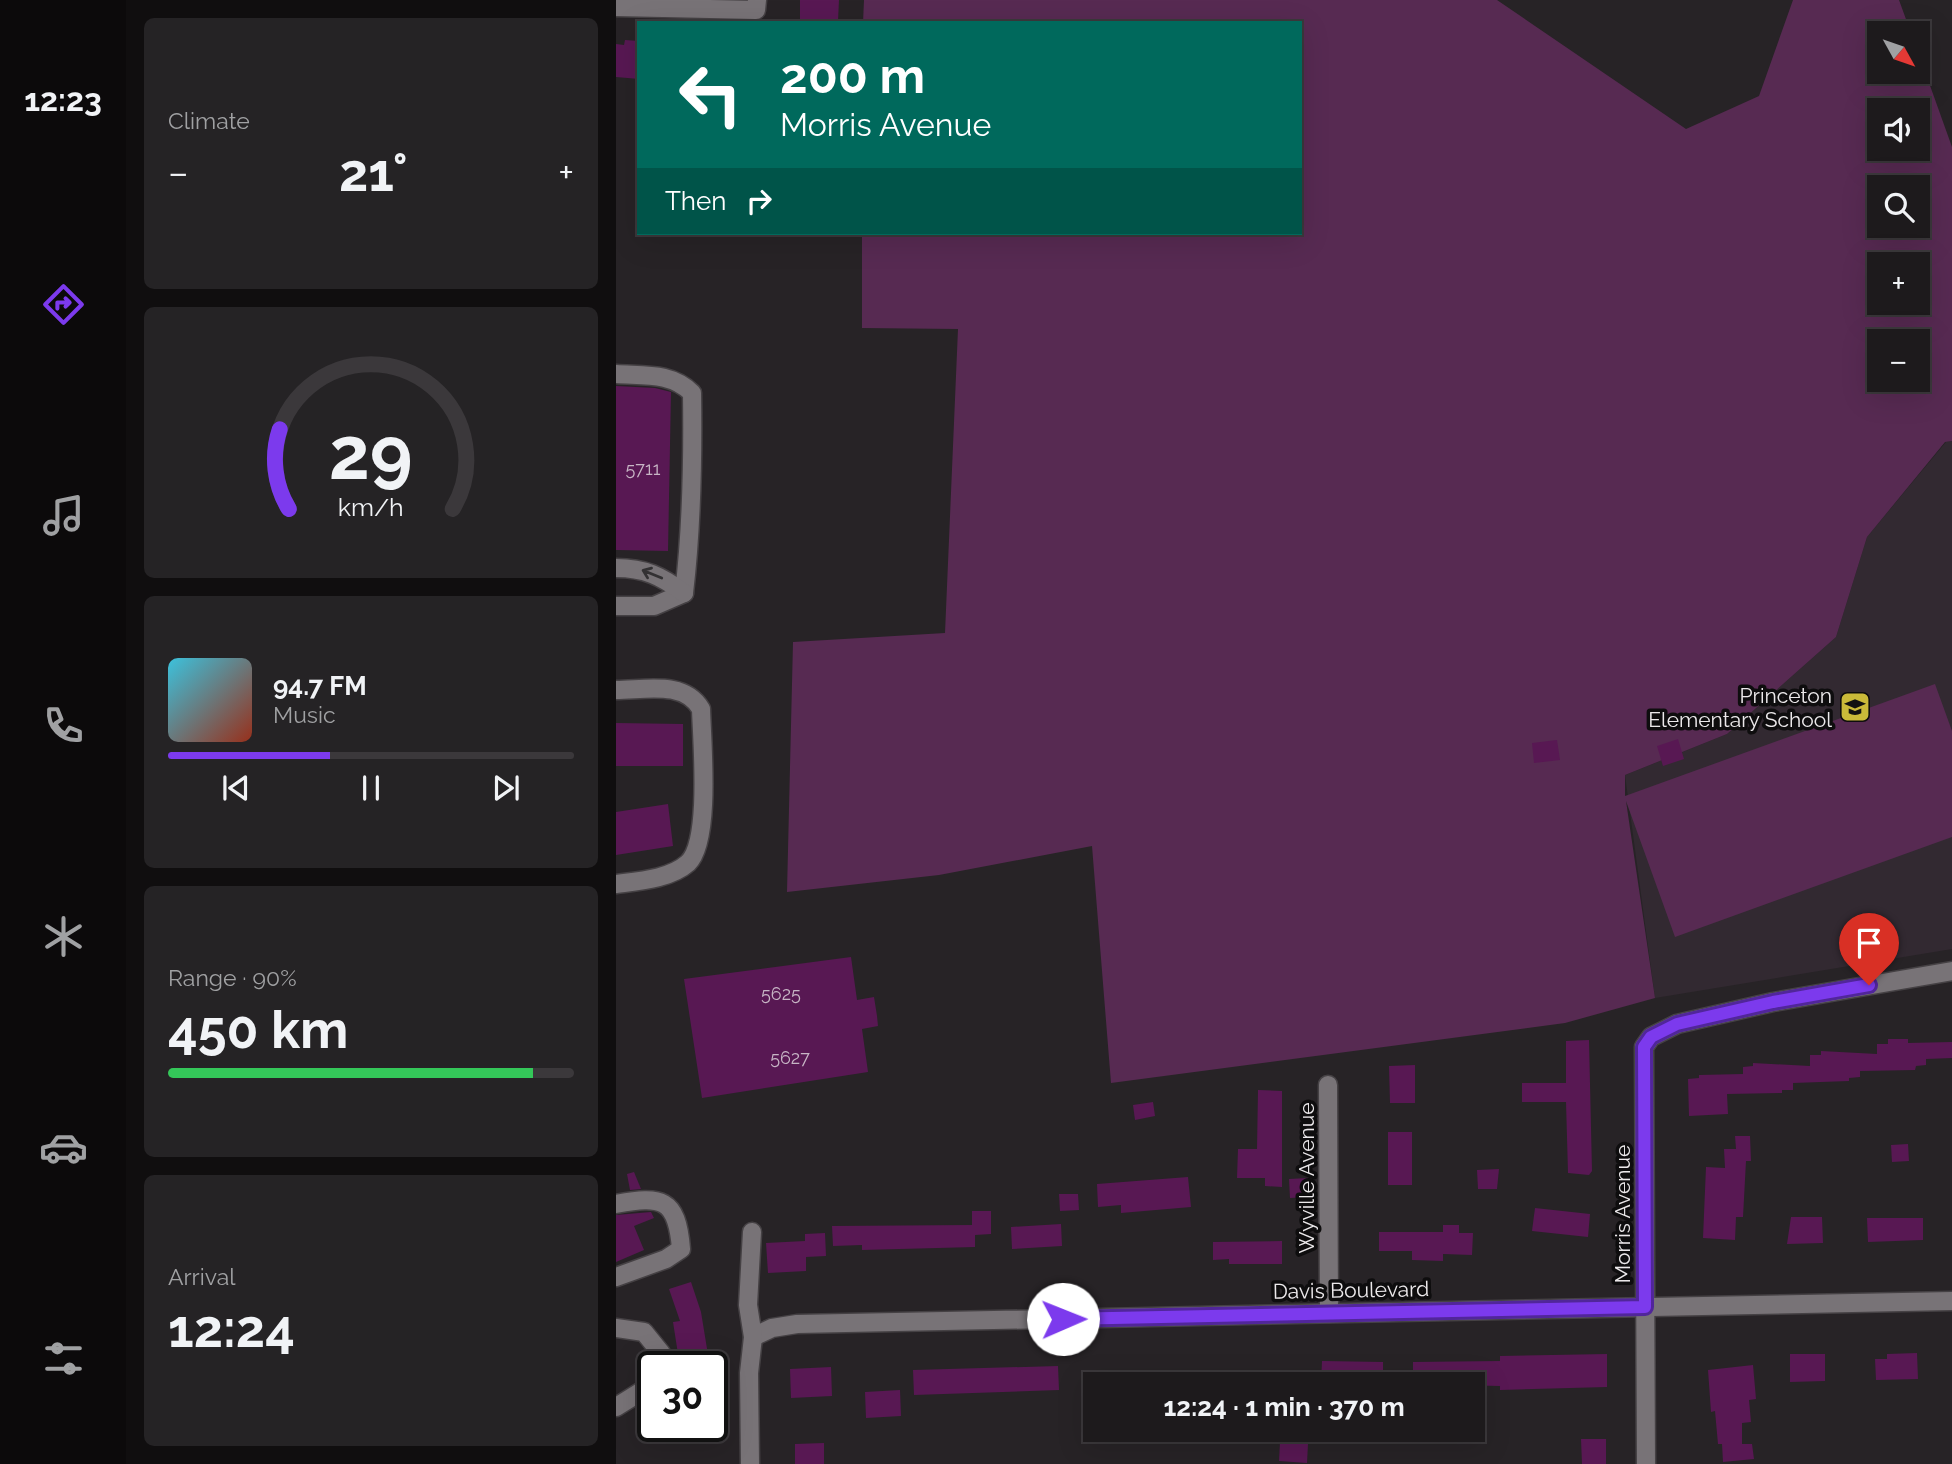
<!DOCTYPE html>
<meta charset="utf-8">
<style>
body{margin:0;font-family:Raleway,sans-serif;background:#252325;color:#f1f3f6;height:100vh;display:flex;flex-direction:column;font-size:26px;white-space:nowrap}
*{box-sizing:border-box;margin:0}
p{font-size:23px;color:#a0a1a3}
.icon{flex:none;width:38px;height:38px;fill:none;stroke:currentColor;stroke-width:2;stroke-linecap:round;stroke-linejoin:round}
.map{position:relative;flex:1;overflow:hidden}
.panel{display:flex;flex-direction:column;gap:18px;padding:18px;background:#100e0f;width:490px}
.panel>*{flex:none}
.top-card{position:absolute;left:21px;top:21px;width:665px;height:214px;border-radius:0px;box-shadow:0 7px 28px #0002,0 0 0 2px #3b383b;background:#00695c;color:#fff;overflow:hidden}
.needle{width:46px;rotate:130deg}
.controls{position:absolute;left:1251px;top:21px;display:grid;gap:14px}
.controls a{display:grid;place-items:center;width:63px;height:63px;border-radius:0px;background:#1d1a1c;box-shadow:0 7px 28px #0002,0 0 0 2px #3b383b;font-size:35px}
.speed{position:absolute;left:21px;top:1351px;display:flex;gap:14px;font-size:35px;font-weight:700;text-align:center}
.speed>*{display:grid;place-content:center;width:91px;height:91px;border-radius:50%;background:#1d1a1c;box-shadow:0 7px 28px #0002,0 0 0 2px #3b383b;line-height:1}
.speed .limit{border:4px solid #111;border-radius:10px;background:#fff;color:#111}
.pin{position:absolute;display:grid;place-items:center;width:60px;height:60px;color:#fff;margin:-72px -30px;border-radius:50% 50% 50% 0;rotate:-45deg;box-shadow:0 0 7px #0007}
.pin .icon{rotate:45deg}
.me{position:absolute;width:77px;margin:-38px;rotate:89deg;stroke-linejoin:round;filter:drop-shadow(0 0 5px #0008)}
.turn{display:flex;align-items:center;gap:24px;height:147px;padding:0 28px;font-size:32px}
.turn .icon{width:91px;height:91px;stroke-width:2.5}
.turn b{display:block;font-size:49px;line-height:60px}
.then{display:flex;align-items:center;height:66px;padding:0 28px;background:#0003;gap:14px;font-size:26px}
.big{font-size:52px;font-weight:700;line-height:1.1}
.panel .card{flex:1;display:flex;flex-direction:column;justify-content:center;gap:10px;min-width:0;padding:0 24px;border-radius:10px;background:#252325}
.panel .dial{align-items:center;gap:0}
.dial svg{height:182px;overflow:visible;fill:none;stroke:#3b383b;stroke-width:7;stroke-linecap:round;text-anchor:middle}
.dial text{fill:#f1f3f6;stroke:none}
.song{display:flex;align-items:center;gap:21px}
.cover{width:84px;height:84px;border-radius:10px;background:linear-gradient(135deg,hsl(190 70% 55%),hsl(10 70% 35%))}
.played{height:7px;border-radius:4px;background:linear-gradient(90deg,#7c3aed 40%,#3b383b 40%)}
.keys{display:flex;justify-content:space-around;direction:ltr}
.heat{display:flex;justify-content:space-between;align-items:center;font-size:38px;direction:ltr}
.charge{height:10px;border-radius:5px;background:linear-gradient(90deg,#34c759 90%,#3b383b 0)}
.trip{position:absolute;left:467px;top:1372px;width:402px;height:70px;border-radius:0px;background:#1d1a1c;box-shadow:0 7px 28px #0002,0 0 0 2px #3b383b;font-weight:700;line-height:70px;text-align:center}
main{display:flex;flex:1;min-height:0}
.tabs{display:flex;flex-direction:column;width:126px;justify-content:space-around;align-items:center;background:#0c0a0b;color:#a0a1a3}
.tabs .icon{width:49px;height:49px}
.tabs .current{color:#7c3aed}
.tabs b{font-size:32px;color:#f1f3f6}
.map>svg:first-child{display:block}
</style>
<main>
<nav class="tabs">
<b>12:23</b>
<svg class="icon current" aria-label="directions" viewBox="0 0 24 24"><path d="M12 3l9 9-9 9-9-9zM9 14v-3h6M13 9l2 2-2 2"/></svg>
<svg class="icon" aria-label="music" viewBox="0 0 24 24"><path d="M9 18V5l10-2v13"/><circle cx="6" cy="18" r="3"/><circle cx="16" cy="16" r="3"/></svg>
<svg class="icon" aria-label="phone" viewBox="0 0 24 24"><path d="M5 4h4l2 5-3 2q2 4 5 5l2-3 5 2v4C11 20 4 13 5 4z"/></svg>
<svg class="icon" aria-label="climate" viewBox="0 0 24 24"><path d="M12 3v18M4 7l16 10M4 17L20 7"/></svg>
<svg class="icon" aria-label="car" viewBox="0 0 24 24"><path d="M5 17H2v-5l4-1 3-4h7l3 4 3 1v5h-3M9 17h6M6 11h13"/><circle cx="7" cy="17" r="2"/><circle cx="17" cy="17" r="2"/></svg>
<svg class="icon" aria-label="filters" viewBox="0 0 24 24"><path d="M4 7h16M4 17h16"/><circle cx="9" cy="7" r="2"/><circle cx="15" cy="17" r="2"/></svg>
</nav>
<section class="panel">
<div class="card"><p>Climate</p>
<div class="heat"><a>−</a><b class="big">21°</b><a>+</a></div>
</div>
<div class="card dial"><svg viewBox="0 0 100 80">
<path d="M14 69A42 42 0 1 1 86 69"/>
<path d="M14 69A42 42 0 0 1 10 34" stroke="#7c3aed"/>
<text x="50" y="56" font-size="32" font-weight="700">29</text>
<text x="50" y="72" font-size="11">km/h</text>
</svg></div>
<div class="card">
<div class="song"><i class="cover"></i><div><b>94.7 FM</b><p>Music</p></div></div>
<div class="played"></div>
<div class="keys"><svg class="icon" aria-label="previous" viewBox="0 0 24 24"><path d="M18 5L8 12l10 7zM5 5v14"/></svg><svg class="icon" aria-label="pause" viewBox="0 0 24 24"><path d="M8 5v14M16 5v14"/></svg><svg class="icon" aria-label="next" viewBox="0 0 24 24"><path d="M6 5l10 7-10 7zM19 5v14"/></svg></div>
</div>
<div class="card"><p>Range · 90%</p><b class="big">450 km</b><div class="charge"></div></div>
<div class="card"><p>Arrival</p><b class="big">12:24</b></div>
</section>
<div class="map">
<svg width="1336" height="1464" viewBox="0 0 1336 1464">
<rect width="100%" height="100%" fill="#272326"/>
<!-- built -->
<polygon fill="#322931" points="1336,441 1336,949 1039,998 1009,775 1111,734 1220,637 1251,537 1330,442"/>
<!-- green -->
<path fill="#572a52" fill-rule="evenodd" d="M248,0H881L1070,129L1143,96L1177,0H1283L1295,33H1264V72H1302V52L1336,147V441L1329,442L1251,537L1220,637L1111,734L1009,775V796L1319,684L1336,731V837L1059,937L1010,801L1039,998L949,1023L495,1083L476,846L323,875L171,892L177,642L329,633L342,329L246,328V233H684V23H247ZM1264,110H1302V149H1264ZM1264,187H1302V226H1264ZM1264,264H1302V303H1264ZM1264,341H1302V380H1264Z"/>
<!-- building -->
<g fill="#581853">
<polygon points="184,0 223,0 222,21 184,20"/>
<polygon points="9,40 23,41 23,79 0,77 0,44 8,45"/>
<polygon points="0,386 39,388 55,392 52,551 0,550"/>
<polygon points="0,723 67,724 67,766 0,766"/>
<polygon points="1062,739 1068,759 1047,766 1041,746"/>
<polygon points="941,740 944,760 918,763 916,743"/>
<polygon points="52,804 57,846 0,855 0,812"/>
<polygon points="235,957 241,1000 258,997 261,1016 262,1026 246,1029 252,1072 86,1098 68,979"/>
<polygon points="1272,1039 1292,1039 1292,1043 1336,1042 1336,1058 1310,1059 1310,1065 1300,1066 1299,1070 1244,1071 1244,1077 1233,1078 1233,1081 1177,1083 1177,1090 1166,1090 1166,1093 1111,1094 1112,1114 1073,1116 1072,1079 1083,1078 1083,1075 1127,1074 1127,1067 1137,1066 1137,1063 1194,1066 1194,1055 1205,1055 1205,1051 1261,1054 1261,1044 1272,1044"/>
<polygon points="973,1040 976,1171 973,1175 952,1173 950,1102 906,1102 906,1083 950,1083 950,1041"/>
<polygon points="799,1065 799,1103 774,1103 773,1066"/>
<polygon points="642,1090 666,1091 666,1187 649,1186 649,1178 621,1178 622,1149 641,1149"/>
<polygon points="537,1102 539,1116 519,1120 517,1105"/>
<rect x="772" y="1132" width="24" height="53"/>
<polygon points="1119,1136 1134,1136 1135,1161 1130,1161 1127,1217 1120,1217 1119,1240 1087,1238 1090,1167 1109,1168 1108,1149 1120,1149"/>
<polygon points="1292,1144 1293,1161 1276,1162 1275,1145"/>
<polygon points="883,1169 881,1189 862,1189 861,1170"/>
<polygon points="18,1172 25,1189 14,1190 11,1174"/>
<polygon points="572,1177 575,1207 505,1213 505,1205 482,1207 481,1184"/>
<polygon points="692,1178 692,1197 674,1198 673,1179"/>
<polygon points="443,1194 462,1194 463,1210 444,1211"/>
<polygon points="919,1208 974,1214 972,1237 916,1231"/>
<polygon points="356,1211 375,1211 375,1234 359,1235 359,1247 246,1250 246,1245 217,1246 216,1226 356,1225"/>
<polygon points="35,1212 38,1218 18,1226 28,1250 0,1262 0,1215"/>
<polygon points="1175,1217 1206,1217 1207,1243 1171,1244"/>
<polygon points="1251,1218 1307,1218 1307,1240 1252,1242"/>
<polygon points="445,1224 446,1246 396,1249 395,1227"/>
<polygon points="827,1225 843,1225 843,1233 857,1233 856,1255 827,1254 827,1261 796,1260 796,1251 763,1251 763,1232 827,1232"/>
<polygon points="209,1233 210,1256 190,1257 190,1271 152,1273 150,1243 189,1241 189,1234"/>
<polygon points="666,1241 666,1264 613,1264 613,1259 597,1260 597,1242"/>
<polygon points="75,1282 85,1312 94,1367 64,1367 57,1322 64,1321 53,1289"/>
<polygon points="1301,1353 1302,1379 1260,1380 1259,1359 1271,1359 1271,1354"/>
<polygon points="991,1354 991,1387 884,1390 884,1386 797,1384 797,1362 884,1361 884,1356"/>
<polygon points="1174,1354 1209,1354 1209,1381 1174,1382"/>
<polygon points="706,1361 767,1362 767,1384 705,1384"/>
<polygon points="1137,1365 1140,1399 1133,1400 1135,1422 1126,1423 1126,1444 1136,1444 1138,1459 1107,1462 1106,1444 1102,1444 1099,1411 1095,1412 1092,1370"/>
<polygon points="442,1366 443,1390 298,1395 297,1370"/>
<polygon points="215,1367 216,1396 175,1398 174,1369"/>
<polygon points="284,1390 285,1416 250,1418 249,1392"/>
<polygon points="965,1439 990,1439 990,1464 966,1464"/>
<polygon points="664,1442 692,1444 691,1463 663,1461"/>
<polygon points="208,1443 208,1464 179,1464 179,1444"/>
</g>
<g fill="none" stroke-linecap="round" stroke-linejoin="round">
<!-- minor casing -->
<g stroke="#454144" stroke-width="21">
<g id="minor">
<polyline points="0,7 140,10 141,0"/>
<path d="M0,374C28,376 55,372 76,393C77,460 76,526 68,593L38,606H0"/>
<path d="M0,568C29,568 45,576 68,593"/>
<path d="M0,690C29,690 68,680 85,709C86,743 95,841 72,863C54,879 23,881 0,884"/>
<polyline points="712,1085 713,1313"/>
<path d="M0,1204C45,1196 61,1197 65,1249L50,1259L0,1277"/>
<polyline points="0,1328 28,1332 45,1353 46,1367"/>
<polyline points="137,1337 156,1328 181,1324 1336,1301"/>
<polyline points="0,1407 37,1384"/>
<polyline points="134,1464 133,1373 137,1337 132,1305 136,1232"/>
<polyline points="1030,1464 1028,1047 1035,1037 1061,1024 1157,1002 1336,971"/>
</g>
</g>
<!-- minor -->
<use href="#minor" stroke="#787377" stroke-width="18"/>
</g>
<!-- one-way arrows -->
<defs><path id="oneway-shaft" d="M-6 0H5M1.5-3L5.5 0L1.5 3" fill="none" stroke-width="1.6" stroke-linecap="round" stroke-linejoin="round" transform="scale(1.75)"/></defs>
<use stroke="#333133" href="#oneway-shaft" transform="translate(36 574) rotate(-158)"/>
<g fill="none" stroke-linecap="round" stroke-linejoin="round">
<!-- route casing -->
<g stroke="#51269a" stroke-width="18">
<polyline id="route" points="447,1319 1029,1307 1028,1047 1035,1037 1061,1024 1157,1002 1253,985"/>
</g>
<!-- route -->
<use href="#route" stroke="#7c3aed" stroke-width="12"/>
</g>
<!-- icons -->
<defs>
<g id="school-square" transform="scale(1.575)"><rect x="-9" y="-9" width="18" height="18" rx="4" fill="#caba39" stroke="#0e0d0e"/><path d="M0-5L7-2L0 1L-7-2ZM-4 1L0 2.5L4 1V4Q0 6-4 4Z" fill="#111"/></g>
</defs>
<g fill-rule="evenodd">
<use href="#school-square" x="1239" y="707"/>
</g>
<g text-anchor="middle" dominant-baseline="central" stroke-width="7" stroke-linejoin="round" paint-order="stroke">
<!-- number labels -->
<g font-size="18" fill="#c7b5c5">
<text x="27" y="468">5711</text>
<text x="165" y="993">5625</text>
<text x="174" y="1057">5627</text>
</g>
<!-- poi labels -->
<g font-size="21" fill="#ece9eb" stroke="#0e0d0e" text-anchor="end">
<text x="1216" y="695">Princeton<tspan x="1216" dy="24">Elementary School</tspan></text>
</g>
<!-- street labels -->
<g font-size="21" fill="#ece9eb" stroke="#0e0d0e">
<text transform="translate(690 1178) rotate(-90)">Wyville Avenue</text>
<text transform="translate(1006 1214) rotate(-90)">Morris Avenue</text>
<text transform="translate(735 1290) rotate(-1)">Davis Boulevard</text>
</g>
</g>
</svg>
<div class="controls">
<a><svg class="needle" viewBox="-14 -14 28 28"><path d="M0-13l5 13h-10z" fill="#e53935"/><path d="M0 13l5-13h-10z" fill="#a0a1a3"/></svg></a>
<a><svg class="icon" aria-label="sound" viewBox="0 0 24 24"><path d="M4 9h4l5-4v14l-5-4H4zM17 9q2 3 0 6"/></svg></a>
<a><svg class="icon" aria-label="search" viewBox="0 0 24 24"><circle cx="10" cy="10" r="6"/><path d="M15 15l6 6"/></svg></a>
<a>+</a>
<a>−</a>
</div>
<div class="speed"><div class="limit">30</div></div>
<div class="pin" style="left:1253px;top:985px;background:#d93025"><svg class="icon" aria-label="arrive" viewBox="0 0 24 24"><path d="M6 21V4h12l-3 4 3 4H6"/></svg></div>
<svg class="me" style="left:447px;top:1319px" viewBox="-20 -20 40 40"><circle r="19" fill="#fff"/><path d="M0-13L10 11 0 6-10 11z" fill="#7c3aed"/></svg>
<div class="trip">12:24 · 1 min · 370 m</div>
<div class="top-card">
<div class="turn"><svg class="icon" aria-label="left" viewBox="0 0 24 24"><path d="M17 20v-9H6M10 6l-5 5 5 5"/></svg><div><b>200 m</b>Morris Avenue</div></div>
<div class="then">Then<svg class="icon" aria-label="right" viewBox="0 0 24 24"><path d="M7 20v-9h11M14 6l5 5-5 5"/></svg></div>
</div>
</div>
</main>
